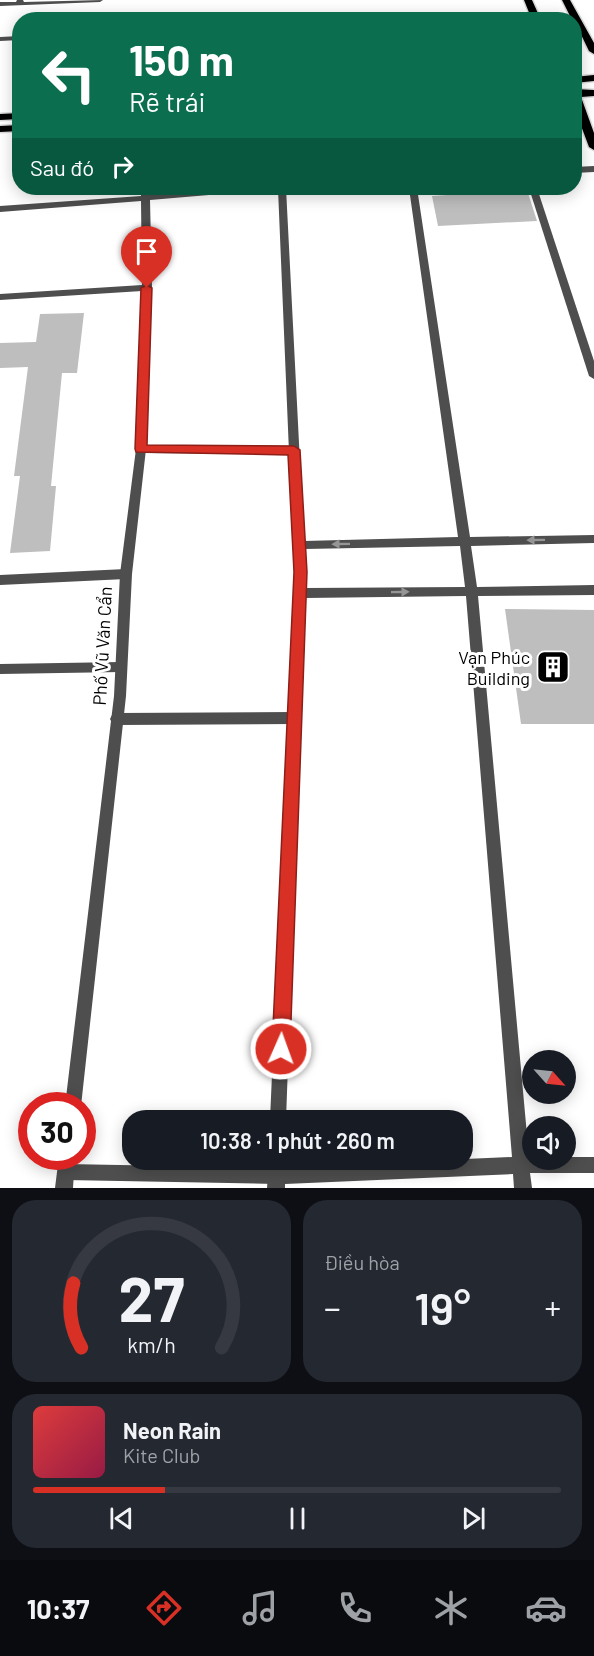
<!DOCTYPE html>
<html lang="vi">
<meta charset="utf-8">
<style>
body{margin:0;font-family:Barlow,sans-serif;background:#242831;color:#f1f3f6;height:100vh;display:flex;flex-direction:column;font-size:22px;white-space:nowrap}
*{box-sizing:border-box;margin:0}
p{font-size:20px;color:#9ea1a6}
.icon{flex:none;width:33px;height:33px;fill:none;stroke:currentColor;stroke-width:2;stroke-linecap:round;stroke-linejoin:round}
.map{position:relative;height:1188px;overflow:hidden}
.sheet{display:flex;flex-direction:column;gap:12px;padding:12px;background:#0d0f14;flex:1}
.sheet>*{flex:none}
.guide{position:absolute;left:12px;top:12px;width:570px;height:183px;border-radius:24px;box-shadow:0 3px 15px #0003;background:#0b6e4f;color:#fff;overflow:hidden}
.needle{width:39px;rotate:117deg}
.controls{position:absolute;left:522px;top:1050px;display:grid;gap:12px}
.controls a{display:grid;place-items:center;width:54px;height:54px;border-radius:50%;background:#171b24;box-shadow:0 3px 15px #0003;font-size:30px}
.speed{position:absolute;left:18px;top:1092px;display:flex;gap:12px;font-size:30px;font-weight:700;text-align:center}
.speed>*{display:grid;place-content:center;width:78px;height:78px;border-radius:50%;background:#171b24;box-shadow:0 3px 15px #0003;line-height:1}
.speed .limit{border:9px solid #d22;background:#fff;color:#111}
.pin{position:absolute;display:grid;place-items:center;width:51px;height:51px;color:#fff;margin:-62px -26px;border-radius:50% 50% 50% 0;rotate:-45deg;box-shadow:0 0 6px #0007}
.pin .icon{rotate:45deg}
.me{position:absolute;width:66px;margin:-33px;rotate:2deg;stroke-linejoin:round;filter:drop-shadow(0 0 4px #0008)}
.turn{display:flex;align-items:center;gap:21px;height:126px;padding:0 18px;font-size:27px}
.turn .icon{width:78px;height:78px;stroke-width:2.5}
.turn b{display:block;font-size:42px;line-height:51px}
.then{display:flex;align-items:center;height:57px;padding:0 18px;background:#0003;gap:12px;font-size:22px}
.big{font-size:45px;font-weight:600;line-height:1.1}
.sheet .widget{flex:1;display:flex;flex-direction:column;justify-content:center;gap:9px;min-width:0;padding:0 21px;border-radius:24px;background:#242831}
.sheet .dial{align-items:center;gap:0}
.dial svg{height:156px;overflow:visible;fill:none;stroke:#363941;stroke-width:7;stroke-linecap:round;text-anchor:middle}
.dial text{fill:#f1f3f6;stroke:none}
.song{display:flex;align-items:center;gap:18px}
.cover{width:72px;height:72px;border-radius:9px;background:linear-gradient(135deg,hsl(0 70% 55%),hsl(340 70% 35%))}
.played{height:6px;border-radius:3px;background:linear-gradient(90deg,#d93025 25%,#363941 25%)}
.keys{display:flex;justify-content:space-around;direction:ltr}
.heat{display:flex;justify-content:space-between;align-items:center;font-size:33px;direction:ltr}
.sheet .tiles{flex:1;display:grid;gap:12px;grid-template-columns:1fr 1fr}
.widget:last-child{grid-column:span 2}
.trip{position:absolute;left:122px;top:1110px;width:351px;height:60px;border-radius:24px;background:#171b24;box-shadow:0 3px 15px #0003;font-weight:600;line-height:60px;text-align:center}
.tabs{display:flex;height:96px;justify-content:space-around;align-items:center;background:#090b0e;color:#9ea1a6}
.tabs .icon{width:42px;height:42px}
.tabs .active{color:#d93025}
.tabs b{font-size:27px;color:#f1f3f6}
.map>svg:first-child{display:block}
</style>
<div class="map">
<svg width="594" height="1188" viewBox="0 0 594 1188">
<rect width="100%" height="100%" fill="#fff"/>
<!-- building -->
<g fill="#bebebe">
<polygon points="527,190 537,221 438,226 432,196"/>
<polygon points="84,313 77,373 62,373 51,486 56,486 50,551 10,553 20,476 14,476 28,367 0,368 0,343 36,342 40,314"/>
<polygon points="505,609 594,610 594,724 521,724"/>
</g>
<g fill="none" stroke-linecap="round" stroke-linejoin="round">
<!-- primary casing -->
<g stroke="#dbdbdb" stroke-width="3">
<g id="primary">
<polygon points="524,0 532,0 541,20 532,20"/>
<polygon points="562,0 570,0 594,43 594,54 589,51 574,20 572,20"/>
<polygon points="594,75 594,81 574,83 574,77"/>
<polygon points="574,89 594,90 594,96 581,97 594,133 594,150 589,147 574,107"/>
<polygon points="20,113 20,119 0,120 0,114"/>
<polygon points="20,125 20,131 0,132 0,126"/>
</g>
</g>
<!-- lane -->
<g fill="#4e4e4e" fill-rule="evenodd">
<polygon points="20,36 20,40 0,41 0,37"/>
<polygon points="141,445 294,446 299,450 294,454 141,453 136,449"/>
<polygon points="126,569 132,574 126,579 0,585 0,575"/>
<polygon points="121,662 125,663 127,667 125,671 121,672 0,674 0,664"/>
<polygon points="294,712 299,714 301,718 299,722 294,724 117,725 112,723 110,719 112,715 117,713"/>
<polygon points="66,1164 276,1168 282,1170 284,1176 282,1182 276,1184 66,1180 60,1178 58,1172 60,1166"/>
</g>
<!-- street -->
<g fill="#4e4e4e" fill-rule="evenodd">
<polygon points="17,0 23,0 24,2 103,0 100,2 0,6 0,2 16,2"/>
<polygon points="594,166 594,172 574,173 574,167"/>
<path d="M141,188H149V195L247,188H286L304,541L458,537L409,188H417L470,537L594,535V543L471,546L477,587L594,585V595L478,596L529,1157H532V1160H566V1157H594V1173H530L532,1188H514L513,1174L285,1184V1188H267L269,1160H285V1167L512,1157L466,596L305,598L286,1120H270L294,572L278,189L150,200L152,288L146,449L132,574L126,696L81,1106H65L114,696L120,574L136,449L142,291L0,300V294L142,285L141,201L0,212V206L141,196ZM460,546L465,587L305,588V549Z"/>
<polygon points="529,188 537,188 594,361 594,379 589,376"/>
<polygon points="59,1156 75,1156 73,1188 55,1188"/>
</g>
<!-- primary -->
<use href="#primary" fill="#000" fill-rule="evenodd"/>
</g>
<!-- one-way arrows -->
<defs><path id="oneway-solid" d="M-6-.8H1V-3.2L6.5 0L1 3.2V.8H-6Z" transform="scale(1.5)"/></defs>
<g fill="#959595">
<use href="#oneway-solid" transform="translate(536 540) rotate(179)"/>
<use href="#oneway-solid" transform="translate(341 544) rotate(179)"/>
<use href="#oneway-solid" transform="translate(400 592) rotate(-1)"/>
</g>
<!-- route -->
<polygon fill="#d93025" stroke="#8d1f18" stroke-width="1.5" points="147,285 152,288 147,445 294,446 300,450 307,572 290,1049 288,1056 281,1058 275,1056 272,1049 294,572 288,455 136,452 135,449 141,288"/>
<!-- icons -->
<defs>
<g id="building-square" transform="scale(1.725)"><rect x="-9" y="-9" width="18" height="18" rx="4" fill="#000" stroke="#fff"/><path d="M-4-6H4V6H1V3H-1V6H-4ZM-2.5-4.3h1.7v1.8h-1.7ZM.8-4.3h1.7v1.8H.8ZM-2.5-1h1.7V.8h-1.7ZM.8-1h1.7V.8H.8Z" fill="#fff"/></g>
</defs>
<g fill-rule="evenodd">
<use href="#building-square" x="553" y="667"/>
</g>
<g text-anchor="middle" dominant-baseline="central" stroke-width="6" stroke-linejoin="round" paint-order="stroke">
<!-- street labels -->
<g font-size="18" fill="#000" stroke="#fff">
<text transform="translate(102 646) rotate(-87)">Phố Vũ Văn Cẩn</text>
</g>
<!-- poi labels -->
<g font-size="18" fill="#000" stroke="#fff" text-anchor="end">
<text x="530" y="657">Vạn Phúc<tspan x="530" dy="21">Building</tspan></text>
</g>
</g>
</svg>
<div class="controls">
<a><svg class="needle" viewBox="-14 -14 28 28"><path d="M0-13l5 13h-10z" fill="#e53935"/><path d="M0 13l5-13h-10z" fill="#9ea1a6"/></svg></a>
<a><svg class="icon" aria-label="sound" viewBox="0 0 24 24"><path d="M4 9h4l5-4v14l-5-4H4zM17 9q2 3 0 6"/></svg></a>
</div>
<div class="speed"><div class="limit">30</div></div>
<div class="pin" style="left:147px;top:288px;background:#d93025"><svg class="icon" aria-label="arrive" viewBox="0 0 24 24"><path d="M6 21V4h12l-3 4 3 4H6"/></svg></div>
<svg class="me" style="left:281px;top:1049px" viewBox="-20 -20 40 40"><circle r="17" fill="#d93025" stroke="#fff" stroke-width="3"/><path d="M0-11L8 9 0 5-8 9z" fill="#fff"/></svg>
<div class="trip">10:38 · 1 phút · 260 m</div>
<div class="guide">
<div class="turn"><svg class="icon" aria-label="left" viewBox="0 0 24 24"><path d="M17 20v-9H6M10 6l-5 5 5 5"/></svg><div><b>150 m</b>Rẽ trái</div></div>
<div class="then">Sau đó<svg class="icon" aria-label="right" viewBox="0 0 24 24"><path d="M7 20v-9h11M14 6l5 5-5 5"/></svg></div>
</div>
</div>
<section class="sheet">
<div class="tiles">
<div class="widget dial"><svg viewBox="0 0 100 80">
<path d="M14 69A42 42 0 1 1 86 69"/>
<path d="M14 69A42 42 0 0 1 10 36" stroke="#d93025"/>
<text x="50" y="56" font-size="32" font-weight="700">27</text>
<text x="50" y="72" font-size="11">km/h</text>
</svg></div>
<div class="widget"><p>Điều hòa</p>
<div class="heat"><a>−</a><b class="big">19°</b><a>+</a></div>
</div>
<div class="widget">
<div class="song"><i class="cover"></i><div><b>Neon Rain</b><p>Kite Club</p></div></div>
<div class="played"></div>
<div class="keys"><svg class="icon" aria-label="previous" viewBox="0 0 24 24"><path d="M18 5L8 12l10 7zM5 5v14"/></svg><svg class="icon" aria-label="pause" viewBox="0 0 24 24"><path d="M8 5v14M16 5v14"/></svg><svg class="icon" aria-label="next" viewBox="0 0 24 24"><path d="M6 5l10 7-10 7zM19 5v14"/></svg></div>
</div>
</div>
</section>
<nav class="tabs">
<b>10:37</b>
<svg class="icon active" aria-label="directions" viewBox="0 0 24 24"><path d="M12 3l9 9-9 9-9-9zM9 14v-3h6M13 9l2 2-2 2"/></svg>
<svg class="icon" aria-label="music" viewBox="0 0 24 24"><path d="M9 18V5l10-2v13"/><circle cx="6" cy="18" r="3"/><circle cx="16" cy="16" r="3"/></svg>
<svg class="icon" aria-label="phone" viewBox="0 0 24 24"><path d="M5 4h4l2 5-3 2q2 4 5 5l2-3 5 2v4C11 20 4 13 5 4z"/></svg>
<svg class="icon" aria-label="climate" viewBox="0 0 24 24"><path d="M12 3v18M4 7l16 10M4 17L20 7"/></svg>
<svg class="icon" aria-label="car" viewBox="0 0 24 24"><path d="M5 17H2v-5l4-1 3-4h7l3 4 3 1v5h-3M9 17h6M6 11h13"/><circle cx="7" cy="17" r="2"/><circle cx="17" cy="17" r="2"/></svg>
</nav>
